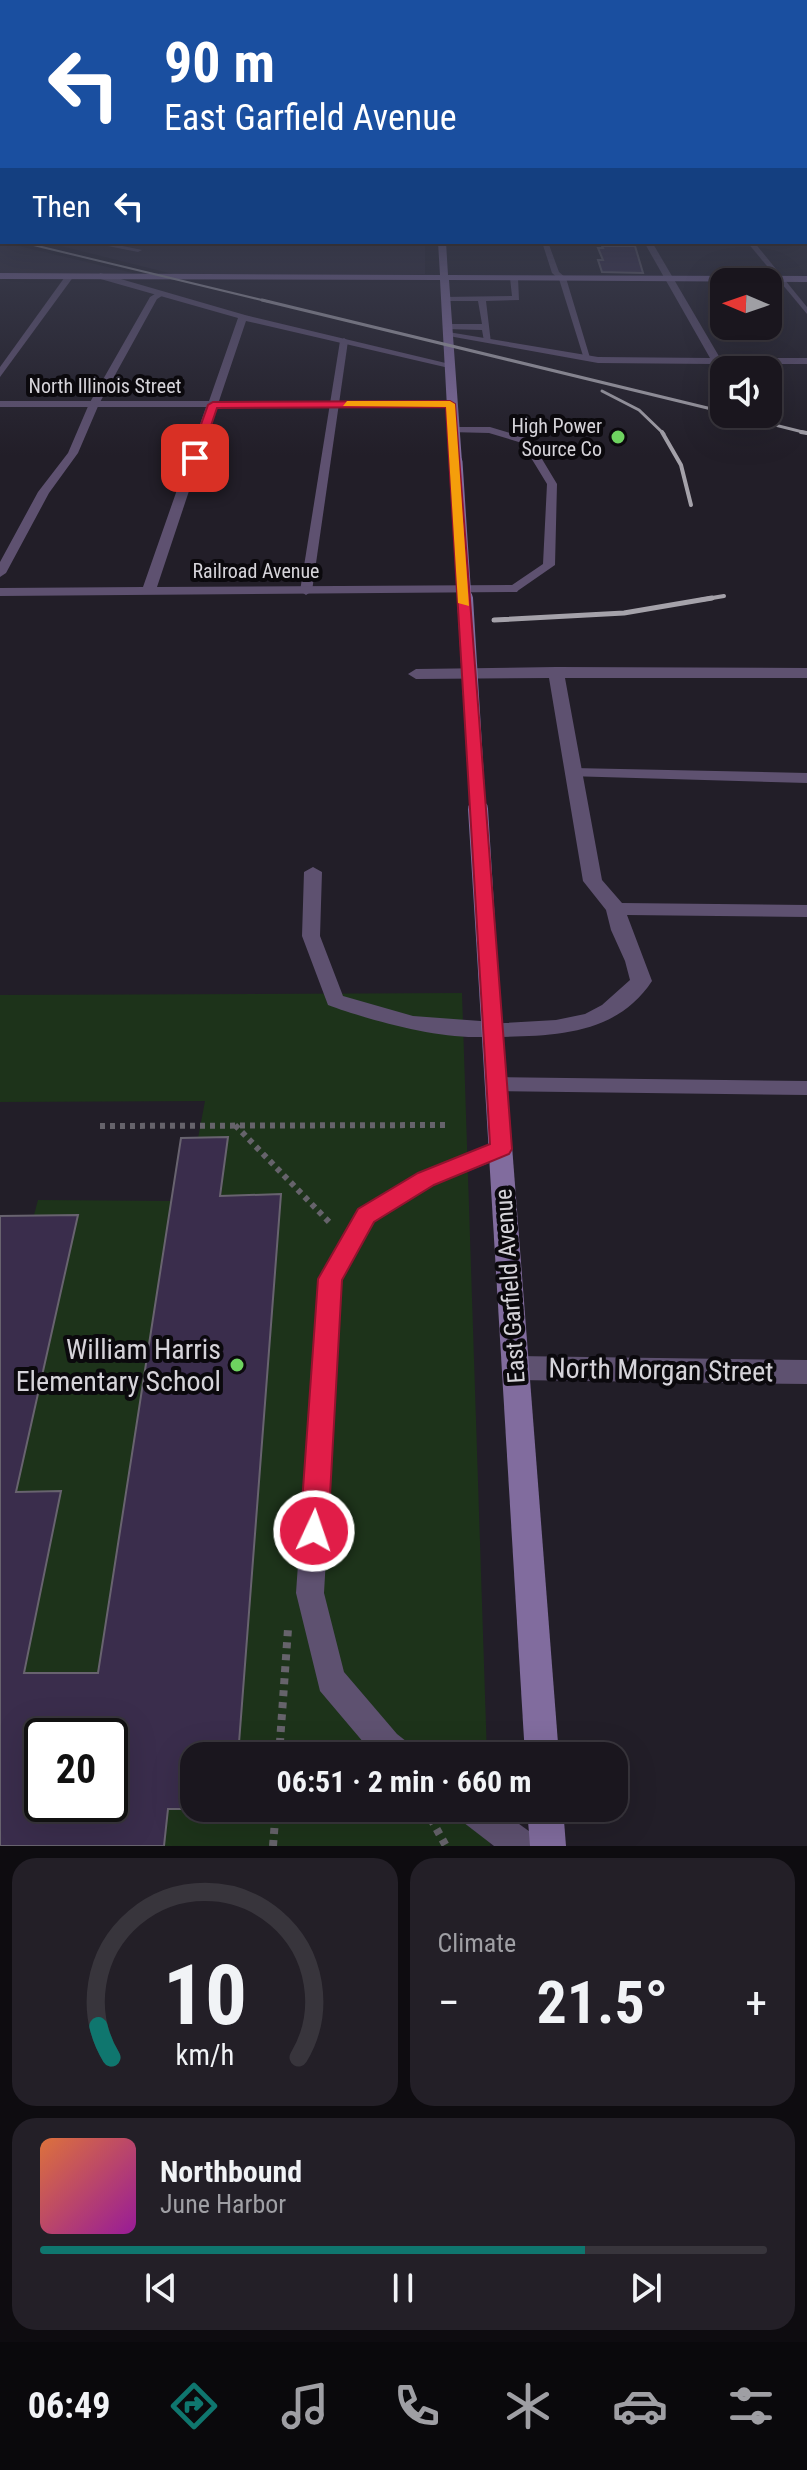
<!DOCTYPE html>
<meta charset="utf-8">
<style>
body{margin:0;font-family:"Roboto Condensed",sans-serif;background:#231f27;color:#f1f3f6;height:100vh;display:flex;flex-direction:column;font-size:30px;white-space:nowrap}
*{box-sizing:border-box;margin:0}
p{font-size:26px;color:#9f9fa4}
.icon{flex:none;width:44px;height:44px;fill:none;stroke:currentColor;stroke-width:2;stroke-linecap:round;stroke-linejoin:round}
.map{position:relative;height:1846px;overflow:hidden}
.details{display:flex;flex-direction:column;gap:12px;padding:12px;background:#0e0c10;flex:1}
.details>*{flex:none}
.banner{position:absolute;left:0px;top:0px;width:808px;height:244px;box-shadow:0 8px 32px #0002,0 0 0 2px #38353c;background:#1a4fa0;color:#fff;overflow:hidden}
.needle{width:52px;rotate:272deg}
.controls{position:absolute;left:710px;top:268px;display:grid;gap:16px}
.controls a{display:grid;place-items:center;width:72px;height:72px;border-radius:16px;background:#1a161e;box-shadow:0 8px 32px #0002,0 0 0 2px #38353c;font-size:40px}
.speed{position:absolute;left:24px;top:1718px;display:flex;gap:16px;font-size:40px;font-weight:700;text-align:center}
.speed>*{display:grid;place-content:center;width:104px;height:104px;border-radius:50%;background:#1a161e;box-shadow:0 8px 32px #0002,0 0 0 2px #38353c;line-height:1}
.speed .limit{border:4px solid #111;border-radius:12px;background:#fff;color:#111}
.pin{position:absolute;display:grid;place-items:center;width:68px;height:68px;color:#fff;margin:-34px;border-radius:16px;box-shadow:0 4px 12px #0006}
.me{position:absolute;width:88px;margin:-44px;rotate:3deg;stroke-linejoin:round;filter:drop-shadow(0 0 6px #0008)}
.turn{display:flex;align-items:center;gap:28px;height:168px;padding:0 32px;font-size:36px}
.turn .icon{width:104px;height:104px;stroke-width:2.5}
.turn b{display:block;font-size:56px;line-height:68px}
.then{display:flex;align-items:center;height:76px;padding:0 32px;background:#0003;gap:16px;font-size:30px}
.big{font-size:60px;font-weight:700;line-height:1.1}
.details .tile{flex:1;display:flex;flex-direction:column;justify-content:center;gap:12px;min-width:0;padding:0 28px;border-radius:24px;background:#231f27}
.details .dial{align-items:center;gap:0}
.dial svg{height:208px;overflow:visible;fill:none;stroke:#38353c;stroke-width:7;stroke-linecap:round;text-anchor:middle}
.dial text{fill:#f1f3f6;stroke:none}
.song{display:flex;align-items:center;gap:24px}
.cover{width:96px;height:96px;border-radius:12px;background:linear-gradient(135deg,hsl(20 70% 55%),hsl(300 70% 35%))}
.played{height:8px;border-radius:4px;background:linear-gradient(90deg,#0f766e 75%,#38353c 75%)}
.keys{display:flex;justify-content:space-around;direction:ltr}
.heat{display:flex;justify-content:space-between;align-items:center;font-size:44px;direction:ltr}
.details .tiles{flex:1;display:grid;gap:12px;grid-template-columns:1fr 1fr}
.tile:last-child{grid-column:span 2}
.trip{position:absolute;left:180px;top:1742px;width:448px;height:80px;border-radius:24px;background:#1a161e;box-shadow:0 8px 32px #0002,0 0 0 2px #38353c;font-weight:700;line-height:80px;text-align:center}
.dock{display:flex;height:128px;justify-content:space-around;align-items:center;background:#0a090c;color:#9f9fa4}
.dock .icon{width:56px;height:56px}
.dock .current{color:#0f766e}
.dock b{font-size:36px;color:#f1f3f6}
.map>svg:first-child{display:block}
</style>
<div class="map">
<svg width="807" height="1846" viewBox="0 0 807 1846">
<rect width="100%" height="100%" fill="#221e28"/>
<!-- built -->
<g fill="#2c2635">
<polygon points="0,240 2,242 133,273 0,273"/>
<polygon points="45,242 425,242 425,274 173,274"/>
</g>
<!-- green -->
<g fill="#1d331a">
<polygon points="462,993 487,1756 238,1756 281,1195 221,1196 228,1137 198,1138 205,1101 0,1102 0,995"/>
<polygon points="38,1200 172,1201 98,1673 24,1673 61,1492 16,1492 78,1216 34,1215"/>
<polygon points="489,1808 490,1846 164,1846 168,1809"/>
</g>
<!-- building -->
<g fill="#3a2d4c" stroke="#68636f" stroke-width="2" fill-rule="evenodd">
<polygon points="602,246 635,246 643,273 602,272 598,260 603,260 598,248 603,248"/>
<path d="M228,1137L220,1196L281,1194L238,1756H194V1809H168L164,1846H0V1216L78,1215L16,1492L61,1491L24,1673H98L181,1138ZM42,1736H110V1804H42Z"/>
</g>
<g fill="none" stroke-linecap="round" stroke-linejoin="round">
<!-- path-far1 -->
<g stroke="#66636b" stroke-width="6" stroke-dasharray="5 5" stroke-linecap="butt">
<polyline points="235,1125 331,1224"/>
<polyline points="100,1126 448,1125"/>
</g>
<!-- path -->
<g stroke="#66636b" stroke-width="8" stroke-dasharray="6 6" stroke-linecap="butt">
<polyline points="279,1756 288,1629"/>
<polyline points="425,1808 446,1846"/>
<polyline points="273,1846 276,1808"/>
</g>
<!-- lane -->
<g fill="#5e5170" fill-rule="evenodd">
<polygon points="88,242 103,242 142,250 138,252"/>
<polygon points="542,242 548,242 559,272 566,278 591,361 584,359 559,279 552,273"/>
<polygon points="747,242 754,242 807,307 807,314"/>
<polygon points="514,276 518,278 519,300 486,301 491,343 484,341 482,330 445,329 448,324 482,324 478,301 446,301 443,297 512,296 510,278"/>
<polygon points="158,292 165,294 157,299 99,404 78,453 49,493 6,573 0,577 0,562 38,492 68,453 89,404 150,297"/>
<polygon points="344,338 348,341 312,591 306,595 300,591 340,341"/>
<polygon points="453,427 490,427 530,439 557,484 555,565 516,592 506,589 543,564 547,484 522,443 489,433 449,432 448,430"/>
<polygon points="573,768 807,773 807,783 567,776 565,773"/>
<path d="M313,867L322,872L320,936L343,996L413,1016L494,1022L501,1024L504,1029L501,1034C460,1046 368,1020 328,1005L302,936L304,872Z"/>
<polygon points="497,1077 807,1081 807,1095 497,1091 490,1089 487,1084 490,1079"/>
<polygon points="501,1141 509,1143 512,1149 509,1155 434,1185 374,1221 342,1280 324,1593 344,1672 397,1734 411,1745 416,1756 375,1756 320,1691 296,1593 318,1279 358,1209 418,1173"/>
<polygon points="454,1808 497,1808 533,1834 537,1846 494,1846 459,1819"/>
</g>
<!-- street -->
<g fill="#5e5170" fill-rule="evenodd">
<rect x="0" y="198" width="2" height="4"/>
<rect x="806" y="198" width="1" height="3"/>
<rect x="806" y="217" width="1" height="4"/>
<polygon points="644,242 652,242 720,358 807,358 807,364 724,364 727,369 722,372 714,364 598,363 443,335 448,332 598,357 710,358"/>
<polygon points="100,273 245,315 454,365 449,368 246,321 219,401 450,401 455,404 450,407 217,407 157,587 512,585 519,589 517,592 0,596 0,588 143,587 206,407 0,407 0,401 209,401 238,318 97,278"/>
<polygon points="67,274 74,276 0,377 0,367"/>
<path d="M556,667L807,668V678H565L602,880L622,903L807,905V917L627,915L652,981C616,1036 552,1036 494,1037L486,1034L483,1029L486,1024L556,1020L585,1014L602,1005L630,980L625,961L611,930L606,910L583,881L549,678L416,679L408,674L416,669Z"/>
<polygon points="516,1356 807,1360 807,1384 516,1380 506,1377 502,1368 506,1359"/>
</g>
<!-- secondary -->
<g fill="#816c9e" fill-rule="evenodd">
<polygon points="438,242 446,242 448,275 807,276 807,282 449,280 462,462 456,466 450,462 440,280 0,279 0,273 440,275"/>
<polygon points="486,932 496,938 559,1756 525,1756 476,938"/>
<polygon points="527,1808 563,1808 566,1846 530,1846"/>
</g>
<!-- rail-far3 -->
<polyline stroke="#a5a2aa" stroke-width="2" points="21,242 270,302"/>
<!-- rail-far2 -->
<g stroke="#a5a2aa" stroke-width="3">
<polyline points="262,300 724,412"/>
<polyline points="602,391 639,410 664,434"/>
<polyline points="731,414 807,433"/>
</g>
<!-- rail-far1 -->
<g stroke="#a5a2aa" stroke-width="4">
<polyline points="662,432 681,465 691,505"/>
<polyline points="801,432 807,433"/>
<polyline points="700,600 724,596"/>
</g>
<!-- rail -->
<polyline stroke="#a5a2aa" stroke-width="5" points="494,620 624,613 712,598"/>
<!-- secondary-bridge-far2 -->
<polyline stroke="#816c9e" stroke-width="13" points="456,462 465,600"/>
<!-- secondary-bridge-far1 -->
<polyline stroke="#816c9e" stroke-width="16" points="465,598 478,811"/>
<!-- secondary-bridge -->
<polyline stroke="#816c9e" stroke-width="20" points="478,809 486,938"/>
</g>
<!-- sky -->
<linearGradient id="sky" x2="0" y2="1"><stop stop-color="#131016"/><stop offset="0.43" stop-color="#3e4153"/><stop offset="1" stop-color="#3e4153" stop-opacity="0"/></linearGradient>
<rect width="807" height="456" fill="url(#sky)"/>
<!-- route -->
<polygon fill="#e11d48" stroke="#92132f" stroke-width="2" points="450,401 455,404 512,1149 509,1154 434,1185 374,1222 342,1280 328,1531 324,1540 314,1544 304,1540 300,1531 318,1279 358,1209 418,1173 490,1144 446,407 217,408 200,458 195,461 189,458 208,405 213,402"/>
<!-- slow -->
<polygon fill="#f59e0b" points="347,401 450,401 455,404 469,606 458,603 446,407 343,406"/>
<!-- markers -->
<g fill="#6ed360" stroke="#0b090d" stroke-width="3">
<circle cx="618" cy="437" r="8"/>
<circle cx="237" cy="1365" r="8"/>
</g>
<g text-anchor="middle" dominant-baseline="central" stroke-width="8" stroke-linejoin="round" paint-order="stroke">
<!-- far-street labels -->
<g font-size="20" fill="#d6d4da" stroke="#0b090d">
<text x="105" y="386">North Illinois Street</text>
<text x="256" y="571">Railroad Avenue</text>
</g>
<!-- far-poi labels -->
<g font-size="20" fill="#d6d4da" stroke="#0b090d" text-anchor="end">
<text x="602" y="426">High Power<tspan x="602" dy="23">Source Co</tspan></text>
</g>
<!-- street labels -->
<g font-size="24" fill="#d6d4da" stroke="#0b090d">
<text transform="translate(510 1286) rotate(-94)">East Garfield Avenue</text>
</g>
<!-- near-poi labels -->
<g font-size="28" fill="#d6d4da" stroke="#0b090d" text-anchor="end">
<text x="221" y="1349">William Harris<tspan x="221" dy="32">Elementary School</tspan></text>
</g>
<!-- near-street labels -->
<g font-size="28" fill="#d6d4da" stroke="#0b090d">
<text transform="translate(661 1370) rotate(1)">North Morgan Street</text>
</g>
</g>
</svg>
<div class="controls">
<a><svg class="needle" viewBox="-14 -14 28 28"><path d="M0-13l5 13h-10z" fill="#e53935"/><path d="M0 13l5-13h-10z" fill="#9f9fa4"/></svg></a>
<a><svg class="icon" aria-label="sound" viewBox="0 0 24 24"><path d="M4 9h4l5-4v14l-5-4H4zM17 9q2 3 0 6"/></svg></a>
</div>
<div class="speed"><div class="limit">20</div></div>
<div class="pin" style="left:195px;top:458px;background:#d93025"><svg class="icon" aria-label="arrive" viewBox="0 0 24 24"><path d="M6 21V4h12l-3 4 3 4H6"/></svg></div>
<svg class="me" style="left:314px;top:1531px" viewBox="-20 -20 40 40"><circle r="17" fill="#e11d48" stroke="#fff" stroke-width="3"/><path d="M0-11L8 9 0 5-8 9z" fill="#fff"/></svg>
<div class="trip">06:51 · 2 min · 660 m</div>
<div class="banner">
<div class="turn"><svg class="icon" aria-label="left" viewBox="0 0 24 24"><path d="M17 20v-9H6M10 6l-5 5 5 5"/></svg><div><b>90 m</b>East Garfield Avenue</div></div>
<div class="then">Then<svg class="icon" aria-label="left" viewBox="0 0 24 24"><path d="M17 20v-9H6M10 6l-5 5 5 5"/></svg></div>
</div>
</div>
<section class="details">
<div class="tiles">
<div class="tile dial"><svg viewBox="0 0 100 80">
<path d="M14 69A42 42 0 1 1 86 69"/>
<path d="M14 69A42 42 0 0 1 9 57" stroke="#0f766e"/>
<text x="50" y="56" font-size="32" font-weight="700">10</text>
<text x="50" y="72" font-size="11">km/h</text>
</svg></div>
<div class="tile"><p>Climate</p>
<div class="heat"><a>−</a><b class="big">21.5°</b><a>+</a></div>
</div>
<div class="tile">
<div class="song"><i class="cover"></i><div><b>Northbound</b><p>June Harbor</p></div></div>
<div class="played"></div>
<div class="keys"><svg class="icon" aria-label="previous" viewBox="0 0 24 24"><path d="M18 5L8 12l10 7zM5 5v14"/></svg><svg class="icon" aria-label="pause" viewBox="0 0 24 24"><path d="M8 5v14M16 5v14"/></svg><svg class="icon" aria-label="next" viewBox="0 0 24 24"><path d="M6 5l10 7-10 7zM19 5v14"/></svg></div>
</div>
</div>
</section>
<nav class="dock">
<b>06:49</b>
<svg class="icon current" aria-label="directions" viewBox="0 0 24 24"><path d="M12 3l9 9-9 9-9-9zM9 14v-3h6M13 9l2 2-2 2"/></svg>
<svg class="icon" aria-label="music" viewBox="0 0 24 24"><path d="M9 18V5l10-2v13"/><circle cx="6" cy="18" r="3"/><circle cx="16" cy="16" r="3"/></svg>
<svg class="icon" aria-label="phone" viewBox="0 0 24 24"><path d="M5 4h4l2 5-3 2q2 4 5 5l2-3 5 2v4C11 20 4 13 5 4z"/></svg>
<svg class="icon" aria-label="climate" viewBox="0 0 24 24"><path d="M12 3v18M4 7l16 10M4 17L20 7"/></svg>
<svg class="icon" aria-label="car" viewBox="0 0 24 24"><path d="M5 17H2v-5l4-1 3-4h7l3 4 3 1v5h-3M9 17h6M6 11h13"/><circle cx="7" cy="17" r="2"/><circle cx="17" cy="17" r="2"/></svg>
<svg class="icon" aria-label="filters" viewBox="0 0 24 24"><path d="M4 7h16M4 17h16"/><circle cx="9" cy="7" r="2"/><circle cx="15" cy="17" r="2"/></svg>
</nav>
